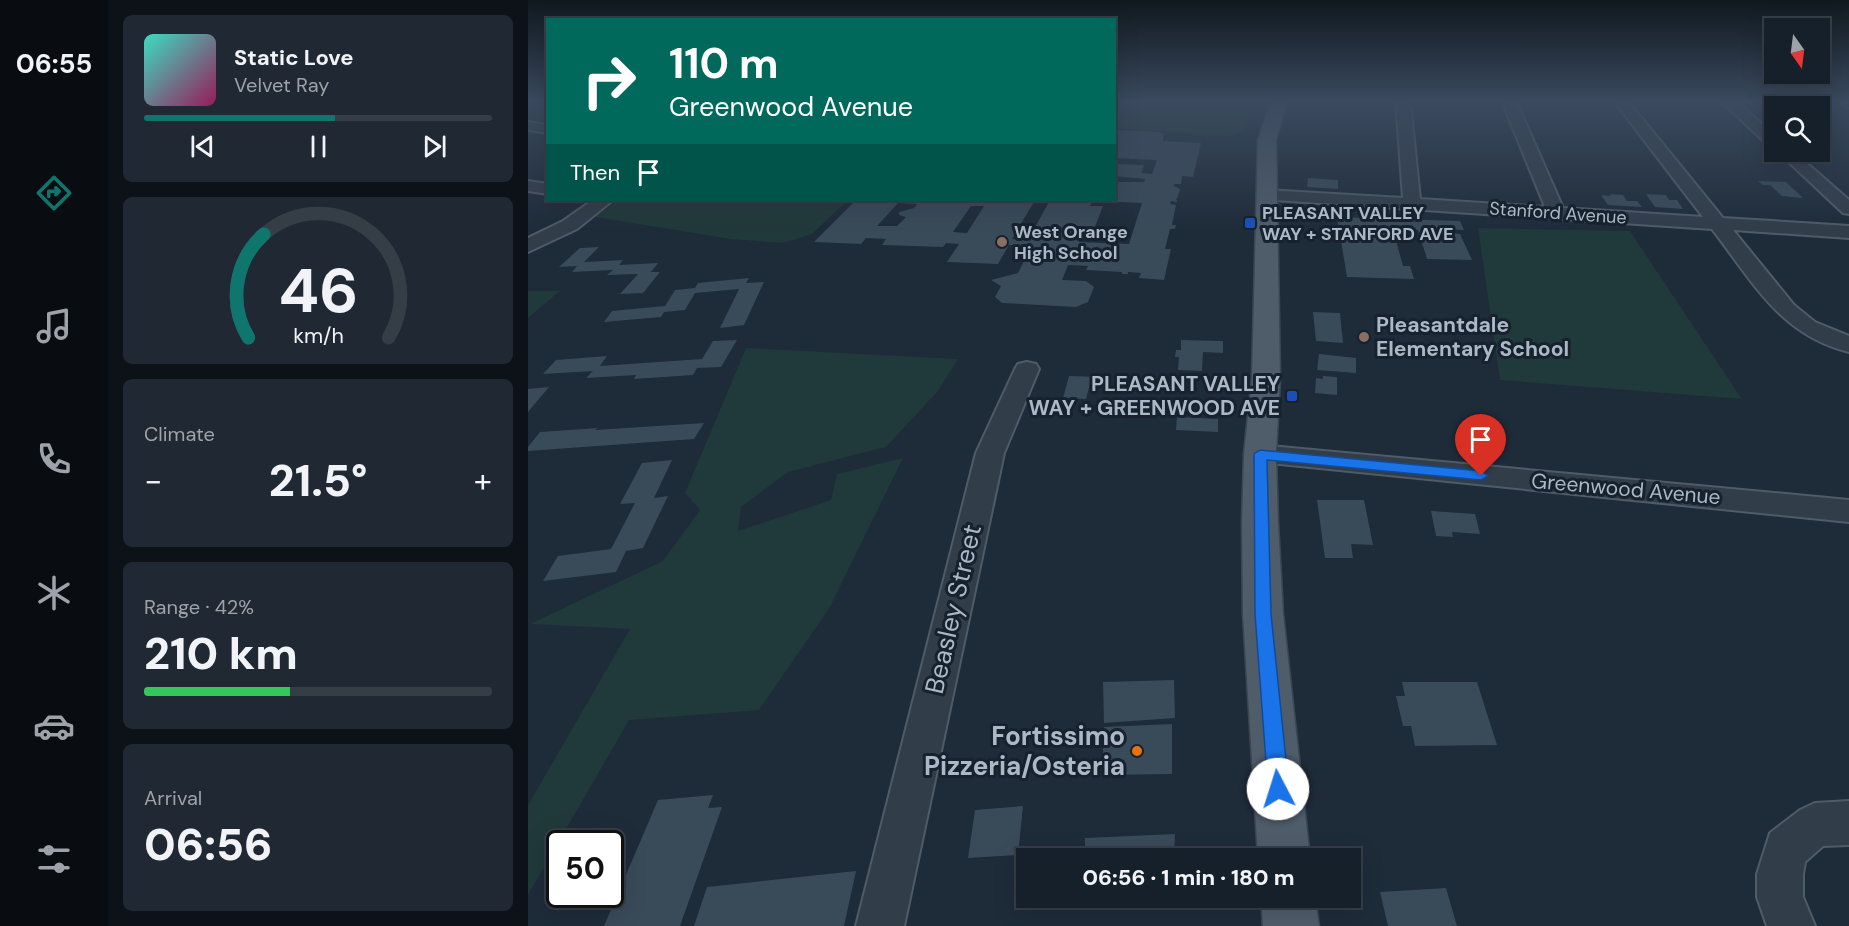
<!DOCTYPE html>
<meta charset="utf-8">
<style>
body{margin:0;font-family:"DM Sans",sans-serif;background:#1f2833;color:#f1f3f6;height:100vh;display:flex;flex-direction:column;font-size:22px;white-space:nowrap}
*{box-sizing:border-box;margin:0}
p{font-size:20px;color:#9ea3a9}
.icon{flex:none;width:33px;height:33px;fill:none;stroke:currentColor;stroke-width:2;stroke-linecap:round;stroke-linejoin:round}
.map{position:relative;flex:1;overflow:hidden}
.side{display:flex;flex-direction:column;gap:15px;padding:15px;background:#0c1218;width:420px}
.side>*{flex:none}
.top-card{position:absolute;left:18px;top:18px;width:570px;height:183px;border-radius:0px;box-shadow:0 6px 24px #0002,0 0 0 2px #353e47;background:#00695c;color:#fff;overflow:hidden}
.needle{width:39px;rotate:166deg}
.fabs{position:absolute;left:1236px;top:18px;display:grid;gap:12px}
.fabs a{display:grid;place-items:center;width:66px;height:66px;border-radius:0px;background:#16202b;box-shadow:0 6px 24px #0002,0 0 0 2px #353e47;font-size:30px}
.speed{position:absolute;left:18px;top:830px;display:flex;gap:12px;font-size:30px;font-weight:700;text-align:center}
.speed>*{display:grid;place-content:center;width:78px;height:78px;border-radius:50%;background:#16202b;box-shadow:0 6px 24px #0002,0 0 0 2px #353e47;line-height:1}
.speed .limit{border:3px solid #111;border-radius:9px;background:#fff;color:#111}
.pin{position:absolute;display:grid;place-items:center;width:51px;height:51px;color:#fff;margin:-62px -26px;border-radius:50% 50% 50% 0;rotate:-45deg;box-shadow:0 0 6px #0007}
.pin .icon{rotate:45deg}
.me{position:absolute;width:66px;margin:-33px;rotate:355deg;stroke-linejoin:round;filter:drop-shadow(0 0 4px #0008)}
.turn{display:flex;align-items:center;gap:21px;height:126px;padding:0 24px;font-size:27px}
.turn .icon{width:78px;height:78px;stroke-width:2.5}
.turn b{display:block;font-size:42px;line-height:51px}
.then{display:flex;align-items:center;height:57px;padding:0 24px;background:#0003;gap:12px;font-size:22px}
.big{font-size:45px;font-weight:800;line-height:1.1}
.side .card{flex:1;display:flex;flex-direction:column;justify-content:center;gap:9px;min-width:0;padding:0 21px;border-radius:9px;background:#1f2833}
.side .dial{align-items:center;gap:0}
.dial svg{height:156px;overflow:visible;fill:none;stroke:#353e47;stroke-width:7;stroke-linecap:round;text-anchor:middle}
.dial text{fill:#f1f3f6;stroke:none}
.song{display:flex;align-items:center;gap:18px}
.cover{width:72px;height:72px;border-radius:9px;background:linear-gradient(135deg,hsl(170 70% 55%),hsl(330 70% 35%))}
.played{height:6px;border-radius:3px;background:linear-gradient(90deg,#0f766e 55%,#353e47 55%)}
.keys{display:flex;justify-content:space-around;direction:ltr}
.heat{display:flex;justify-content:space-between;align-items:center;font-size:33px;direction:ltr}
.charge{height:9px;border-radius:4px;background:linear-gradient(90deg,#34c759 42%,#353e47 0)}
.trip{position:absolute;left:488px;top:848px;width:345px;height:60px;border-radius:0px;background:#16202b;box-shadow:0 6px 24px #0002,0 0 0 2px #353e47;font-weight:800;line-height:60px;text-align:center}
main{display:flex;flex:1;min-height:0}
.dock{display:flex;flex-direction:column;width:108px;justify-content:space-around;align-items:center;background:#090d11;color:#9ea3a9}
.dock .icon{width:42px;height:42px}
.dock .on{color:#0f766e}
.dock b{font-size:27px;color:#f1f3f6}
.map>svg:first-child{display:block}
</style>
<main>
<nav class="dock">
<b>06:55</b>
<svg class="icon on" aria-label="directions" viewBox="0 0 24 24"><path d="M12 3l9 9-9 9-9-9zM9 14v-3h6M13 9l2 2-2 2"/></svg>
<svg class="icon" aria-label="music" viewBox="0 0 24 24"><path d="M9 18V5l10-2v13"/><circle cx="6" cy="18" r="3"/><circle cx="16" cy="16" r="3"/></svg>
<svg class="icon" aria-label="phone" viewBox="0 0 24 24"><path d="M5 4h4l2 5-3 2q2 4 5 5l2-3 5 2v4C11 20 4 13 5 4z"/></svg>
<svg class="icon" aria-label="climate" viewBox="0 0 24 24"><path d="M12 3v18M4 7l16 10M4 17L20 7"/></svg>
<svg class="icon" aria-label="car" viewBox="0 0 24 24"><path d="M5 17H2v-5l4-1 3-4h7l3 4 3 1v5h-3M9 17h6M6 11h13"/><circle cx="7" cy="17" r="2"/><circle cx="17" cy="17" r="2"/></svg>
<svg class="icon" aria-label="filters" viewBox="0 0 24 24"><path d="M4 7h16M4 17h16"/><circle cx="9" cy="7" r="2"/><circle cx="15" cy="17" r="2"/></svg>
</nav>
<section class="side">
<div class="card">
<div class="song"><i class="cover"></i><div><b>Static Love</b><p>Velvet Ray</p></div></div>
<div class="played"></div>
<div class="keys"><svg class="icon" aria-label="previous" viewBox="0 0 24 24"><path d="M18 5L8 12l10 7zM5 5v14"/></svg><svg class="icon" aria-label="pause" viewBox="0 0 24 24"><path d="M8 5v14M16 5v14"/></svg><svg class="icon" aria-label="next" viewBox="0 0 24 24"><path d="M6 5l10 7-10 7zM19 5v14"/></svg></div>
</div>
<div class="card dial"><svg viewBox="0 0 100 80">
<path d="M14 69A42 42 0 1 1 86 69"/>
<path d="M14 69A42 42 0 0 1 22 16" stroke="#0f766e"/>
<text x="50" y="56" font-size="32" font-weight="700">46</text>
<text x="50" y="72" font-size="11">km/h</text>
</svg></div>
<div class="card"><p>Climate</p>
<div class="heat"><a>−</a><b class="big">21.5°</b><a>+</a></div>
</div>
<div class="card"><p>Range · 42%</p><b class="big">210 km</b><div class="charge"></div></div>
<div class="card"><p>Arrival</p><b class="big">06:56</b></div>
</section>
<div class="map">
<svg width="1321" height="926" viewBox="0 0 1321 926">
<rect width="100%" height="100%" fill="#1e2b39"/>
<!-- green -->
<g fill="#20393a">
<polygon points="587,101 729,101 718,128 704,136 587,128"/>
<polygon points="90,200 320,200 284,234 255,243 203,239 67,217"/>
<polygon points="950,228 1102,231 1214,399 972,380"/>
<polygon points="0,291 32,291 0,318"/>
<polygon points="218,348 430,359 410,391 358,447 260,472 213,507 210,531 303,500 309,474 375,458 302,607 231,710 101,720 0,895 0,805 102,629 2,624 135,561 172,510 157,493"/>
</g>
<!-- building -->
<g fill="#394a59" fill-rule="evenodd">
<path d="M586,130L630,132L636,134L635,141L673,143L665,177L654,176L653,184H646V186L652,189L649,199L648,198L649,202L643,201L642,204L648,205L644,225H648L647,229H642L637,249H643L636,280L611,278L613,273L600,272V274H594V272L558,270L560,266L540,265L534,280L558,281L566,287L560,302L548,307L474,303L467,297L473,286L463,280L490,273L504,245H481L470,264L419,262L431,244L418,243L415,247L354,245L358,239L338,238L333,244L286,242L328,200H507L484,239L500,240L522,200H552L551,201L564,202L562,206H575L563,237L553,236L551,242L601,244L614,203L568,201V200H586V182H616L617,179L586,176V164L616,165L613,173L624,174L629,160L586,158ZM370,203L389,204L386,208L371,212V215L378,217L369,226H349ZM443,206H456L439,233L425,232Z"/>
<polygon points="780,178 810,180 810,189 779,187"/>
<polygon points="1230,181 1258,182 1275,198 1254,196 1242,185 1235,185"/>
<polygon points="1082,194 1095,195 1099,201 1109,201 1114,207 1080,205 1073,195 1083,196"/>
<polygon points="1118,194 1138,195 1141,200 1149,200 1155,209 1127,207"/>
<polygon points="809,217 932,221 936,230 920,229 922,233 932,234 944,260 899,259 890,230 865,230 875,266 882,266 886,279 819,277"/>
<polygon points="71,247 56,262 95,260 91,265 130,263 123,272 132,272 115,293 92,294 110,274 79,275 85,270 44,272 49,266 31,267 52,248"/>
<polygon points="221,278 218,283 236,282 216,325 192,328 211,289 167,293 157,310 136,312 133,317 76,322 84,311 137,306 147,290 167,288 170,283"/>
<polygon points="785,312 812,313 815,343 788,341"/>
<polygon points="209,340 193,367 169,368 165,375 106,379 108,375 58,378 65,371 15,374 28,360 79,356 72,366 174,359 185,341"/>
<polygon points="653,340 695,341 695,353 675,352 674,371 650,370 651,357 647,357 648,350 653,350"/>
<polygon points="791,354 828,358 828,373 789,370"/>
<polygon points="541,376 573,377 572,385 562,384 558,399 535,398"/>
<polygon points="795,376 809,377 809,395 787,393 788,378 795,379"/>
<polygon points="21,387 0,412 0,389"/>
<polygon points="649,417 690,419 690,432 648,430"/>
<polygon points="176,423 166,439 0,451 0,447 12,432 70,428 67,430"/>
<polygon points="144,460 126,498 140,496 115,548 98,551 88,572 15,581 30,556 83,549 107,503 92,504 114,463"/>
<polygon points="789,500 836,500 845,545 823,544 825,558 797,558"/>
<polygon points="903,511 947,514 952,534 924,532 925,537 908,536"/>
<polygon points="646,680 647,718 576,723 575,682"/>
<polygon points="874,682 949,682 969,745 887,746 883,726 875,726 868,696 877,696"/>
<polygon points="644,724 644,774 574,775 576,727"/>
<polygon points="185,795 180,808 194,807 152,926 76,926 130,800"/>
<polygon points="495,806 490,855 440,858 447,810"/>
<polygon points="647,834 646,858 557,858 557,838"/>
<polygon points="328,871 316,926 166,926 179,887"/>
<polygon points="918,888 929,926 860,926 852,892"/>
</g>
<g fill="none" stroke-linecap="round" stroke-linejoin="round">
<!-- minor casing -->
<g stroke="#4f5b67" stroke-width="4">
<g id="minor">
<path d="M868,101H882L892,199L1017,207L974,101H988L1035,208L1175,217L1086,101H1100L1195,218L1321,226V238L1205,230L1266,305L1287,322L1321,336V352C1252,335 1225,282 1184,229L732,199L729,195L732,191L738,190L875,198Z"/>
<polygon points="1193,101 1208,101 1246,135 1246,147 1241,146"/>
<polygon points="1311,101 1321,101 1321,107"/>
<polygon points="0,122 20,125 20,133 0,130"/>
<polygon points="1250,152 1266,152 1321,200 1321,214 1315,213"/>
<polygon points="0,181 20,184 20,194 0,191"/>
<polygon points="65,200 85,200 49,229 0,252 0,238 35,221"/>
<polygon points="499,362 508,364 511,369 476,453 376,926 328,926 448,453 487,369 490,364"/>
<polygon points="732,445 1321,500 1321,522 722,461 718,454 722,447"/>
<polygon points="1321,801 1321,845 1295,846 1277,862 1275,874 1275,897 1287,926 1239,926 1229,897 1229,874 1242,833 1272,810 1287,803"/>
</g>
</g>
<!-- major casing -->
<g stroke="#3b4653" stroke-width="3">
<g id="major">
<polygon points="743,101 759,101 748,140 752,378 748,454 750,523 755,614 782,858 730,858 715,614 714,523 716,454 724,378 730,140"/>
<polygon points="733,897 787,897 791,926 735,926"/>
</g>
</g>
<!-- minor -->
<use href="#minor" fill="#313d49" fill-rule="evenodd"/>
<!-- major -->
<use href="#major" fill="#4f5c6a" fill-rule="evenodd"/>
</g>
<!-- sky -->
<linearGradient id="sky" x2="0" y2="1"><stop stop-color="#10181f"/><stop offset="0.44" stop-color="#3b4a5f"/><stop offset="1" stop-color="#3b4a5f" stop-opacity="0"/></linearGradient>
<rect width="1321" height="231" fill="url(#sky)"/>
<!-- route -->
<polygon fill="#1a73e8" stroke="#114b97" stroke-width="1.5" points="732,450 953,471 960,476 953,480 739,460 743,614 761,789 758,797 750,800 743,797 740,789 727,614 726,454"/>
<!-- markers -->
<g fill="#1a4fb4" stroke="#17222e" stroke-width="2">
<rect x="716" y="217" width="12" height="12" rx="3"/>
<rect x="758" y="390" width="12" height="12" rx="3"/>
</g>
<g fill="#8d6e63" stroke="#17222e" stroke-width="2">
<circle cx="474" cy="242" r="6"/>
<circle cx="836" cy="337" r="6"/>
</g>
<circle fill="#e8710a" stroke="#17222e" stroke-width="2" cx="609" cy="751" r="6"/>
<g text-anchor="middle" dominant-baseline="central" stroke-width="6" stroke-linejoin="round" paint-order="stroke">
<!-- far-poi labels -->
<g font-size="18" font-weight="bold" fill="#abb8c6" stroke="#17222e" text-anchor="start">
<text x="734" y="213">PLEASANT VALLEY<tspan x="734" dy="21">WAY + STANFORD AVE</tspan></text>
<text x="486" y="232">West Orange<tspan x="486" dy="21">High School</tspan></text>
</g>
<!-- far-street labels -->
<g font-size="18" fill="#abb8c6" stroke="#17222e">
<text transform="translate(1030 213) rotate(4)">Stanford Avenue</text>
</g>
<!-- poi labels -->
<g font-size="21" font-weight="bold" fill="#abb8c6" stroke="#17222e" text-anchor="start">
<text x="848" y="325">Pleasantdale<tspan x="848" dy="24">Elementary School</tspan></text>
<text x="752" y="384" text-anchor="end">PLEASANT VALLEY<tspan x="752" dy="24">WAY + GREENWOOD AVE</tspan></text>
</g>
<!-- street labels -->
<g font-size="21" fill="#abb8c6" stroke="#17222e">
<text transform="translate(1098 489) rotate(5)">Greenwood Avenue</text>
</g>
<!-- near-street labels -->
<g font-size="26" fill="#abb8c6" stroke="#17222e">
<text transform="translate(425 609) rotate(-77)">Beasley Street</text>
</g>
<!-- near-poi labels -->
<g font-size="26" font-weight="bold" fill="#abb8c6" stroke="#17222e" text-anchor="end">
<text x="597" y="736">Fortissimo<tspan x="597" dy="30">Pizzeria/Osteria</tspan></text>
</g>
</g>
</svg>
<div class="fabs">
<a><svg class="needle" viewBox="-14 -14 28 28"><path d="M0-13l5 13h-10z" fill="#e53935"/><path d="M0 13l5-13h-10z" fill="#9ea3a9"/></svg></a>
<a><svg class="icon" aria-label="search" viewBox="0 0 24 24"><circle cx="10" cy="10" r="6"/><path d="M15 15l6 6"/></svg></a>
</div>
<div class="speed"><div class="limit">50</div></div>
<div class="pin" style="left:953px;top:476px;background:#d93025"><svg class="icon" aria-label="arrive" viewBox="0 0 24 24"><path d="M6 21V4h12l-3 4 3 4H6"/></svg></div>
<svg class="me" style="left:750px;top:789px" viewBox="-20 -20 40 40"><circle r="19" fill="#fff"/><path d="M0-13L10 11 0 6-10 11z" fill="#1a73e8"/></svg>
<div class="trip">06:56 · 1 min · 180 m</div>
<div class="top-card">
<div class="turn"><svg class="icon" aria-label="right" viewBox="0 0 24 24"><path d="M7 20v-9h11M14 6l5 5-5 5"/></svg><div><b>110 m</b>Greenwood Avenue</div></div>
<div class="then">Then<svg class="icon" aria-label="arrive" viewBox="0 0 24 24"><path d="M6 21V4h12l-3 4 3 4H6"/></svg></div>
</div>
</div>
</main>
